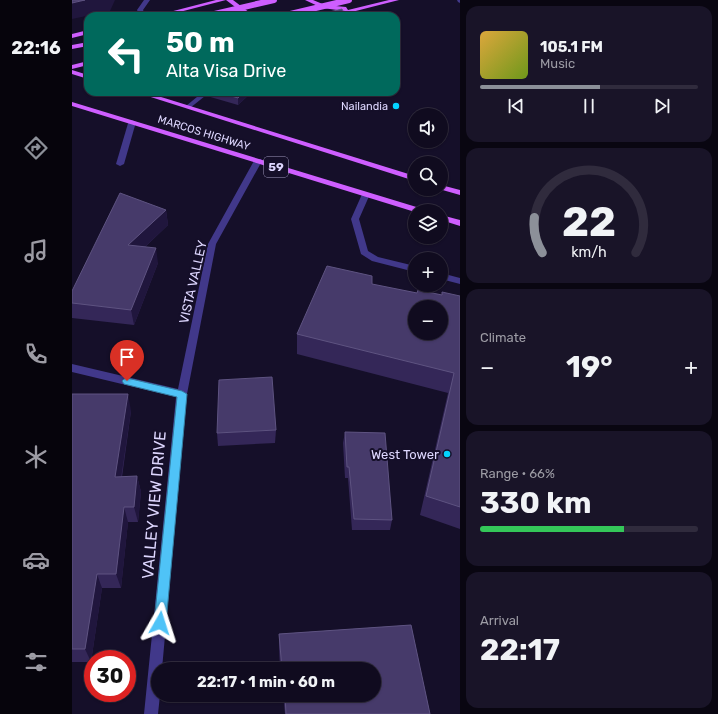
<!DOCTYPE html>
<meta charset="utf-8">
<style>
body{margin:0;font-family:Rubik,sans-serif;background:#191428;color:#f1f3f6;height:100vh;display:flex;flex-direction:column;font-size:15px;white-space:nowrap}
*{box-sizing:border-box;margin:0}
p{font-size:13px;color:#9c9ba4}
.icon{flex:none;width:22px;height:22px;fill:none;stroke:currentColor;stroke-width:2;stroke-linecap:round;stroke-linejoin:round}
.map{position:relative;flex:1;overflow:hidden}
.panel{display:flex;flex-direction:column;gap:6px;padding:6px;background:#090611;width:258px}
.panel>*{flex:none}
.guide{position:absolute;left:12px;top:12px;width:316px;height:84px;border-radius:12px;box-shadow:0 1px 3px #0004,0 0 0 1px #302b3d;background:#00695c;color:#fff;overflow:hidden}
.buttons{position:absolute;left:336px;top:108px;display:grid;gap:8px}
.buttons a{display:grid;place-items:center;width:40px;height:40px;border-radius:50%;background:#100b1f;box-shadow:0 1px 3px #0004,0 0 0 1px #302b3d;font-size:20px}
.speed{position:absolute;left:12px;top:650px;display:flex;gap:8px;font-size:20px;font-weight:700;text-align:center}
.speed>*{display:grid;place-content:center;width:52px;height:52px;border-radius:50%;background:#100b1f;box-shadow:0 1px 3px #0004,0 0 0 1px #302b3d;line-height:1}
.speed .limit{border:6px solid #d22;background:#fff;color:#111}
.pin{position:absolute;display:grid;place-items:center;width:34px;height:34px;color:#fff;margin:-41px -17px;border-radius:50% 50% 50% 0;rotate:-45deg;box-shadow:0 0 4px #0007}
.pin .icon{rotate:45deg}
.me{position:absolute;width:44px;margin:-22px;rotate:6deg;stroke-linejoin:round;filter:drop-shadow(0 0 3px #0008)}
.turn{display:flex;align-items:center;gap:14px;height:84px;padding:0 16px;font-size:18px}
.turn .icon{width:52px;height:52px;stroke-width:2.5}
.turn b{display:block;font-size:28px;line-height:34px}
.big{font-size:30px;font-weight:700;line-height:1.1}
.panel .widget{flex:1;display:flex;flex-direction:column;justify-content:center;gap:6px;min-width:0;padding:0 14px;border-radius:12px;background:#191428}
.panel .dial{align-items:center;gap:0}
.dial svg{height:104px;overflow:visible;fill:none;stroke:#302b3d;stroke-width:7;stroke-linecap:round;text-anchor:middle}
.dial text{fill:#f1f3f6;stroke:none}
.song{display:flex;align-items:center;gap:12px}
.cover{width:48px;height:48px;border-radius:6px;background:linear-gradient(135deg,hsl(40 70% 55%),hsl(80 70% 35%))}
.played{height:4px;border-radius:2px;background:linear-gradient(90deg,#8c9099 55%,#302b3d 55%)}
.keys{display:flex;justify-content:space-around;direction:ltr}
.heat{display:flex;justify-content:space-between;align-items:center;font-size:22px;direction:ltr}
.charge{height:6px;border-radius:3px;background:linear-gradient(90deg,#34c759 66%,#302b3d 0)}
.trip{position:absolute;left:79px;top:662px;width:230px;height:40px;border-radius:20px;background:#100b1f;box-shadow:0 1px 3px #0004,0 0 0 1px #302b3d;font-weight:700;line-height:40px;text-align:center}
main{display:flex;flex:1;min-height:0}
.tabs{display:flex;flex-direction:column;width:72px;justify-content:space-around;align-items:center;background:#06040c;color:#9c9ba4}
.tabs .icon{width:28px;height:28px}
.tabs .on{color:#8c9099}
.tabs b{font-size:18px;color:#f1f3f6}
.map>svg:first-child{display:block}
</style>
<main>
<nav class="tabs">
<b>22:16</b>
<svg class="icon on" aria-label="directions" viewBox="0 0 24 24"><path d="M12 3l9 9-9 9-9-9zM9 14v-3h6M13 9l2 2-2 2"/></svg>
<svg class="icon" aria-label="music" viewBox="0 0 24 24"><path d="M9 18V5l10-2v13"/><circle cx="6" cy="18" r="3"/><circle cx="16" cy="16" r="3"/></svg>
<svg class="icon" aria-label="phone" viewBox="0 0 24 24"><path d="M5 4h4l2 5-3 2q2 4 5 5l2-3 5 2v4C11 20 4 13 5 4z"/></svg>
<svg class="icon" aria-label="climate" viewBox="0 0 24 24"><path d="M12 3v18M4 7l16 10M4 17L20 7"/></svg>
<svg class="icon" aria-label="car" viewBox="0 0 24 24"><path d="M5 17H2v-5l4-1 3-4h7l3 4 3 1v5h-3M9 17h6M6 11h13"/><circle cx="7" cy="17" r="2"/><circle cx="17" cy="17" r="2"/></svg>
<svg class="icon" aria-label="filters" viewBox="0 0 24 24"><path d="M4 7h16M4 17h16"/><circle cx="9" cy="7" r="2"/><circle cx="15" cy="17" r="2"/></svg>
</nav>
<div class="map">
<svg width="388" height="714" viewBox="0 0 388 714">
<rect width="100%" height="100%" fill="#150f29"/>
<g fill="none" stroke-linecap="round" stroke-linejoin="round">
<!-- minor -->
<g fill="#41388a" fill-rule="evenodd">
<polygon points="72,0 78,0 71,10 74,16 68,16 65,10"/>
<polygon points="385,0 388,0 388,3 386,2"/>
<polygon points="131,92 138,92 118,108 114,108 114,106"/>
<polygon points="57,120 60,120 64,122 52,164 48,166 44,164"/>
<polygon points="183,159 189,159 190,161 144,244 115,394 90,669 86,669 86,695 88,695 86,714 72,714 104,397 0,372 0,364 106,389 136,244"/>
<polygon points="291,192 294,192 298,194 287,219 296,251 306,257 343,266 343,272 300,261 289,254 279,219"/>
<polygon points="369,273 388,278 388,284 369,279"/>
</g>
<!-- major -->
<g fill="#ce5eff" fill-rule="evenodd">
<polygon points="144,0 154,0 92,16 82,16"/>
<polygon points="154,0 161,0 182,16 175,16"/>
<polygon points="233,0 241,0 253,5 274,7 276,10 317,0 327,0 264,16 254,16 273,11 250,8"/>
<polygon points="16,30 16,34 0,38 0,34"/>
<polygon points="16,42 16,46 0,49 0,45"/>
<polygon points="16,61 16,65 0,69 0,65"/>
<polygon points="0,70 16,75 16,79 0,74"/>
<polygon points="63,92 73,92 343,176 343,181"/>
<polygon points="0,102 351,209 352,211 343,212 0,106"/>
<polygon points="369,185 388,190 388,195 367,189 369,189"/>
<polygon points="369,215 388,220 388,226 369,220"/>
</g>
<!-- major-bridge -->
<g stroke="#ce5eff" stroke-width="6">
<polyline points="134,16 202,0"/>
<polyline points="210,16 277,0"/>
</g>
</g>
<!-- wall -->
<g fill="#342758">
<polygon points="135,92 180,92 166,105 135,96"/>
<polygon points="94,210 96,225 73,247 86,263 62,325 0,318 0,291"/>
<polygon points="300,284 345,293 370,295 388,296 388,529 348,515 376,393 225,354 225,334"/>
<polygon points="0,394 59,411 50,477 65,476 69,492 66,522 56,522 49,588 30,588 19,662 0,662"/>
<polygon points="204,430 203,443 146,446 145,433"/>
<polygon points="273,432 320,520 318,530 280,530 276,478 273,478 271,443"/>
<polygon points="339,625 358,714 213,714 211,695 302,695 302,669 208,669 207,648 207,634"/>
</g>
<!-- shaded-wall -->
<g fill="#20163d">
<polygon points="13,0 43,0 38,11 0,19 0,3"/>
<polygon points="172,92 180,92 166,105 166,98"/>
<polygon points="94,210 96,225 58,261 56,245"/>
<polygon points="84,248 86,263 62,325 59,310"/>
<polygon points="56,394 59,411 47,492 43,477"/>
<polygon points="65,476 69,492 66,522 62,507"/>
<polygon points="52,507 56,522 49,588 44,574"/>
<polygon points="25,574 30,588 19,662 13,649"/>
</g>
<!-- building -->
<g fill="#463a6a" stroke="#5e5381" fill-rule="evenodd">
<polygon points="0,0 13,0 0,3"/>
<polygon points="270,9 272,16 240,16"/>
<polygon points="146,92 172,92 166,98"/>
<polygon points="48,193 94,210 56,245 84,248 59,310 0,303 0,291"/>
<path d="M255,266L300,276V284L345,293L346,290L370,295V292L388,296V507L354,496L382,373L225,334ZM343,307H369V333H343Z"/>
<polygon points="200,377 204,430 145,433 147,380"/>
<polygon points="0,394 56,394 43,477 65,476 62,507 52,507 44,574 25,574 13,649 0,649"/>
<polygon points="273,432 313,433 320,520 282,519 277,467 275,467"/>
<polygon points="339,625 358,714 214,714 213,695 302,695 302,669 210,669 207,634"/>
</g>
<!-- route -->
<polygon fill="#4fc3f7" stroke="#337fa1" points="55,378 110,391 115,394 94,623 92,627 88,629 84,627 82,623 105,397 52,384 50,381 52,379"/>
<!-- markers -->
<g fill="#03d3ff" stroke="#150f29" stroke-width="1.5">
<circle cx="324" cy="106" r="4"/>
<circle cx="375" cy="454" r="4"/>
</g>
<g text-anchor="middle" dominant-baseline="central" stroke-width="4" stroke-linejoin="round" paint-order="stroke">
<!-- far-poi labels -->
<g font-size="11" fill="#ded7ff" stroke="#150f29" text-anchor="end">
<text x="316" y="106">Nailandia</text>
</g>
<!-- far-street labels -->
<g font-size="11" fill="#ded7ff" stroke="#150f29">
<text transform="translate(132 133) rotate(17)">MARCOS HIGHWAY</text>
</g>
<!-- shield labels -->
<rect fill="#150f29" stroke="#a29bbf" stroke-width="1" x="192" y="157" width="24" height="20" rx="3"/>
<g font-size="12" font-weight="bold" fill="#ded7ff">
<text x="204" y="167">59</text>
</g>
<!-- street labels -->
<g font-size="13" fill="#ded7ff" stroke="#150f29">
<text transform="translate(121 282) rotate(-77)">VISTA VALLEY</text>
</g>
<!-- poi labels -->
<g font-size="13" fill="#ded7ff" stroke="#150f29" text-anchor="end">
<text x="367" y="454">West Tower</text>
</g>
<!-- near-street labels -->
<g font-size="16" fill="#ded7ff" stroke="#150f29">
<text transform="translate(82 505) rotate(-85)">VALLEY VIEW DRIVE</text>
</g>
</g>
</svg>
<div class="buttons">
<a><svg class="icon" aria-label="sound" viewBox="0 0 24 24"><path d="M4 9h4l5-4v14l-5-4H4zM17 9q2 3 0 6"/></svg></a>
<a><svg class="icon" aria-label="search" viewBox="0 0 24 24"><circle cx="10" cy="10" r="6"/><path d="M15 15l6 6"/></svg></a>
<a><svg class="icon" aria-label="layers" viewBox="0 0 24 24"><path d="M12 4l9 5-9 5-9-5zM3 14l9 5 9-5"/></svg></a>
<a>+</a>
<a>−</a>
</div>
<div class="speed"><div class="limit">30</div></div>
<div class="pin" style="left:55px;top:381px;background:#d93025"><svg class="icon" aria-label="arrive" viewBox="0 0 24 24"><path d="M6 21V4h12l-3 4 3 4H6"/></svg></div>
<svg class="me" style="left:88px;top:623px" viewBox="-20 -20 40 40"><path d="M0-17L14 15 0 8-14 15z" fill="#4fc3f7" stroke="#fff" stroke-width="4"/></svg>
<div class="trip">22:17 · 1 min · 60 m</div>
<div class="guide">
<div class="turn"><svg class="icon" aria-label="left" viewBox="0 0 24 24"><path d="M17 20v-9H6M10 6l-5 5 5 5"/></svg><div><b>50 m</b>Alta Visa Drive</div></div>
</div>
</div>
<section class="panel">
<div class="widget">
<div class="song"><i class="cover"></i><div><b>105.1 FM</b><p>Music</p></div></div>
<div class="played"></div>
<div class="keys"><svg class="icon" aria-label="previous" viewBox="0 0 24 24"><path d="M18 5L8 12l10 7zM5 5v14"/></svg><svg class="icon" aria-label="pause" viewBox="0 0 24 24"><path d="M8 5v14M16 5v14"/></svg><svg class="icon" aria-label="next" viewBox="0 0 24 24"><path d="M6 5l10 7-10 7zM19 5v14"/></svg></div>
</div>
<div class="widget dial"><svg viewBox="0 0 100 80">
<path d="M14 69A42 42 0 1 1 86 69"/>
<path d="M14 69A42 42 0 0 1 8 42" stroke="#8c9099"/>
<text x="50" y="56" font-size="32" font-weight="700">22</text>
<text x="50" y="72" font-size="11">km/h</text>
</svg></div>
<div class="widget"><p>Climate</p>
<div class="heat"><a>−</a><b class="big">19°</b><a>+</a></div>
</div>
<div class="widget"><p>Range · 66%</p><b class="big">330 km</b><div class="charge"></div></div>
<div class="widget"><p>Arrival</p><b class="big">22:17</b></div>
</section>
</main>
